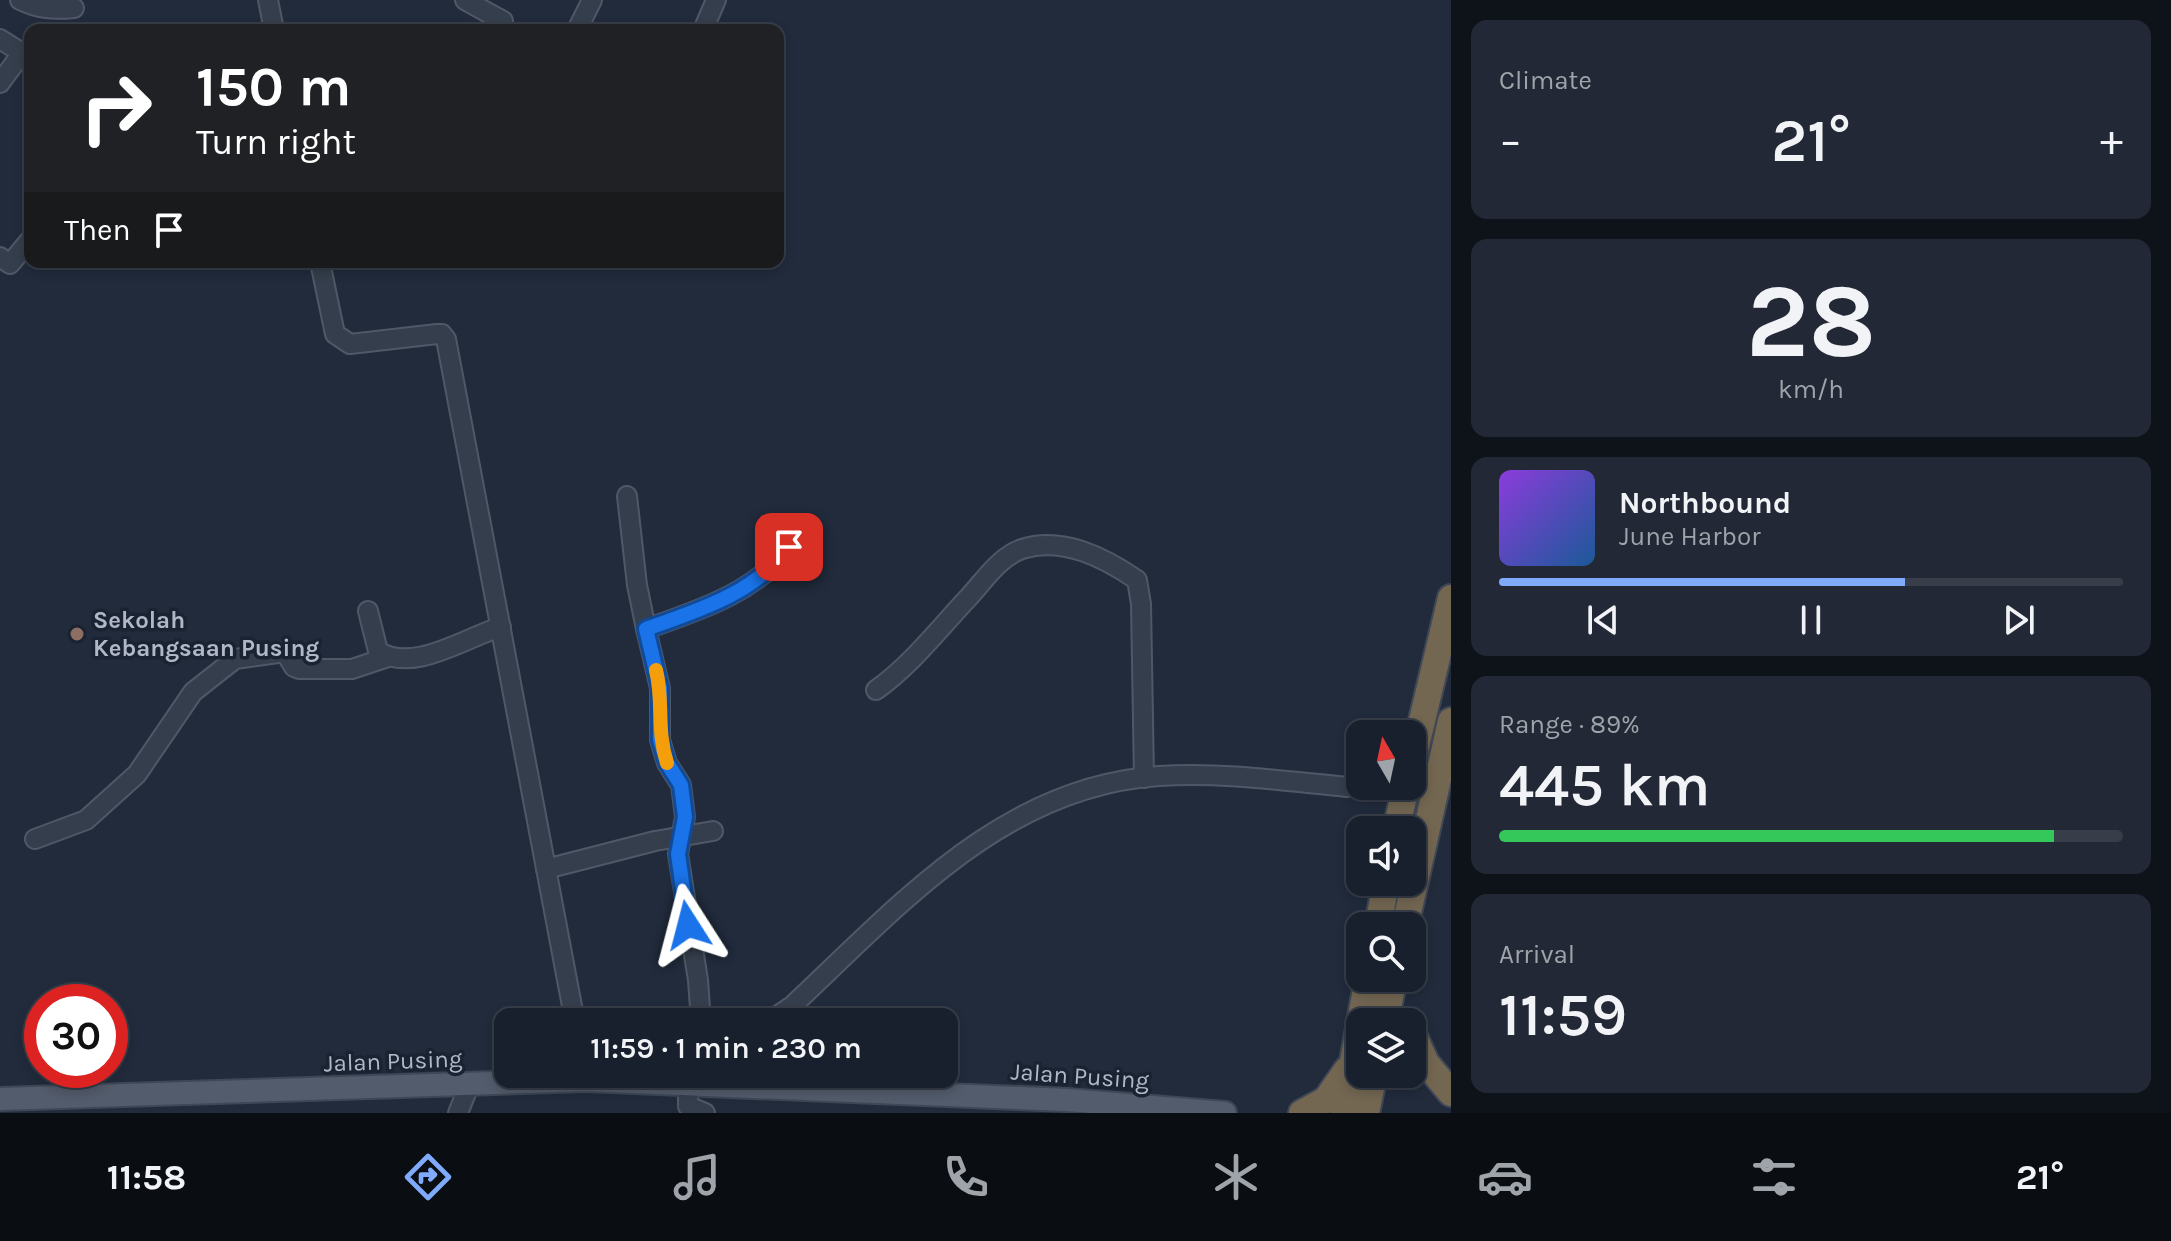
<!DOCTYPE html>
<meta charset="utf-8">
<style>
body{margin:0;font-family:Karla,sans-serif;background:#222835;color:#f1f3f6;height:100vh;display:flex;flex-direction:column;font-size:30px;white-space:nowrap}
*{box-sizing:border-box;margin:0}
p{font-size:26px;color:#9fa3aa}
.icon{flex:none;width:44px;height:44px;fill:none;stroke:currentColor;stroke-width:2;stroke-linecap:round;stroke-linejoin:round}
.map{position:relative;flex:1;overflow:hidden}
.side{display:flex;flex-direction:column;gap:20px;padding:20px;background:#0e1219;width:720px}
.side>*{flex:none}
.hud{position:absolute;left:24px;top:24px;width:760px;height:244px;border-radius:16px;box-shadow:0 4px 12px #0003,0 0 0 2px #373e49;background:#202124;color:#fff;overflow:hidden}
.needle{width:52px;rotate:351deg}
.tools{position:absolute;left:1346px;top:720px;display:grid;gap:16px}
.tools a{display:grid;place-items:center;width:80px;height:80px;border-radius:16px;background:#19202d;box-shadow:0 4px 12px #0003,0 0 0 2px #373e49;font-size:40px}
.speed{position:absolute;left:24px;top:984px;display:flex;gap:16px;font-size:40px;font-weight:700;text-align:center}
.speed>*{display:grid;place-content:center;width:104px;height:104px;border-radius:50%;background:#19202d;box-shadow:0 4px 12px #0003,0 0 0 2px #373e49;line-height:1}
.speed .limit{border:12px solid #d22;background:#fff;color:#111}
.pin{position:absolute;display:grid;place-items:center;width:68px;height:68px;color:#fff;margin:-34px;border-radius:16px;box-shadow:0 4px 12px #0006}
.me{position:absolute;width:88px;margin:-44px;rotate:351deg;stroke-linejoin:round;filter:drop-shadow(0 0 6px #0008)}
.turn{display:flex;align-items:center;gap:28px;height:168px;padding:0 40px;font-size:36px}
.turn .icon{width:104px;height:104px;stroke-width:2.5}
.turn b{display:block;font-size:56px;line-height:68px}
.then{display:flex;align-items:center;height:76px;padding:0 40px;background:#0003;gap:16px;font-size:30px}
.big{font-size:60px;font-weight:600;line-height:1.1}
.side .card{flex:1;display:flex;flex-direction:column;justify-content:center;gap:12px;min-width:0;padding:0 28px;border-radius:16px;background:#222835}
.side .dial{align-items:center;gap:0}
.dial b{font-size:104px;line-height:1}
.song{display:flex;align-items:center;gap:24px}
.cover{width:96px;height:96px;border-radius:12px;background:linear-gradient(135deg,hsl(270 70% 55%),hsl(210 70% 35%))}
.played{height:8px;border-radius:4px;background:linear-gradient(90deg,#80abfd 65%,#373e49 65%)}
.keys{display:flex;justify-content:space-around;direction:ltr}
.heat{display:flex;justify-content:space-between;align-items:center;font-size:44px;direction:ltr}
.charge{height:12px;border-radius:6px;background:linear-gradient(90deg,#34c759 89%,#373e49 0)}
.trip{position:absolute;left:494px;top:1008px;width:464px;height:80px;border-radius:16px;background:#19202d;box-shadow:0 4px 12px #0003,0 0 0 2px #373e49;font-weight:600;line-height:80px;text-align:center}
.tabs{display:flex;height:128px;justify-content:space-around;align-items:center;background:#0a0d12;color:#9fa3aa}
.tabs .icon{width:56px;height:56px}
.tabs .active{color:#80abfd}
.tabs b{font-size:36px;color:#f1f3f6}
main{display:flex;flex:1;min-height:0}
.map>svg:first-child{display:block}
</style>
<main>
<div class="map">
<svg width="1451" height="1113" viewBox="0 0 1451 1113">
<rect width="100%" height="100%" fill="#212b3c"/>
<g fill="none" stroke-linecap="round" stroke-linejoin="round">
<!-- minor casing -->
<g stroke="#505867" stroke-width="22">
<g id="minor">
<path d="M20,0C38,9 54,10 74,8"/>
<polyline points="268,0 274,30"/>
<polyline points="465,0 503,21"/>
<polyline points="577,30 592,0"/>
<polyline points="703,30 716,0"/>
<polyline points="0,39 30,58"/>
<polyline points="0,83 22,53"/>
<polyline points="0,257 10,264 30,240"/>
<polyline points="320,262 335,334 350,344 437,334 442,334 446,339 575,1022"/>
<polyline points="627,496 637,585 646,629"/>
<path d="M368,611L378,651C413,674 466,637 501,627"/>
<path d="M876,690C911,665 938,630 968,598C984,581 999,557 1022,549C1063,536 1105,558 1137,580L1141,604L1144,778"/>
<polyline points="35,839 86,820 137,774 193,692 235,659 285,652 294,667 299,669 352,669 388,657"/>
<polyline points="546,869 655,841 713,831"/>
<path d="M701,1022L698,980L678,854L685,817L681,785L667,763L660,740V688L646,629C697,611 756,593 789,547"/>
<path d="M768,1022L792,1006C899,906 1003,786 1159,776C1222,772 1285,781 1347,787"/>
<polyline points="695,1074 688,1082 688,1106 705,1113"/>
<polyline points="458,1113 470,1083"/>
</g>
</g>
<!-- major casing -->
<g stroke="#3e4755" stroke-width="26">
<polyline id="major" points="0,1099 586,1080 1067,1100 1225,1113"/>
</g>
<!-- highway casing -->
<g stroke="#404857" stroke-width="30">
<g id="highway">
<polyline points="1412,763 1451,598"/>
<polyline points="1396,830 1406,786"/>
<polyline points="1378,926 1386,882"/>
<polyline points="1405,926 1451,721"/>
<polyline points="1385,1022 1394,978"/>
<polyline points="1412,1032 1426,1063 1451,1093"/>
<polyline points="1302,1113 1326,1100 1347,1070"/>
<polyline points="1344,1113 1368,978"/>
<polyline points="1366,1113 1374,1074"/>
</g>
</g>
<!-- minor -->
<use href="#minor" stroke="#353e4c" stroke-width="18"/>
<!-- major -->
<use href="#major" stroke="#535c6c" stroke-width="22"/>
<!-- highway -->
<use href="#highway" stroke="#736752" stroke-width="26"/>
</g>
<g fill="none" stroke-linecap="round" stroke-linejoin="round">
<!-- route casing -->
<g stroke="#114b97" stroke-width="20">
<path id="route" d="M688,925L678,854L685,817L681,785L667,763L660,740V688L646,629C697,611 756,593 789,547"/>
</g>
<!-- route -->
<use href="#route" stroke="#1a73e8" stroke-width="14"/>
<!-- slow -->
<path stroke="#f59e0b" stroke-width="14" d="M656,670C664,703 656,729 667,763"/>
</g>
<!-- markers -->
<circle fill="#8d6e63" stroke="#1a2331" stroke-width="3" cx="77" cy="634" r="8"/>
<g text-anchor="middle" dominant-baseline="central" stroke-width="7" stroke-linejoin="round" paint-order="stroke">
<!-- poi labels -->
<g font-size="24" font-weight="bold" fill="#b0b8c8" stroke="#1a2331" text-anchor="start">
<text x="93" y="620">Sekolah<tspan x="93" dy="28">Kebangsaan Pusing</tspan></text>
</g>
<!-- street labels -->
<g font-size="24" fill="#b0b8c8" stroke="#1a2331">
<text transform="translate(393 1061) rotate(-2)">Jalan Pusing</text>
<text transform="translate(1080 1076) rotate(4)">Jalan Pusing</text>
</g>
</g>
</svg>
<div class="tools">
<a><svg class="needle" viewBox="-14 -14 28 28"><path d="M0-13l5 13h-10z" fill="#e53935"/><path d="M0 13l5-13h-10z" fill="#9fa3aa"/></svg></a>
<a><svg class="icon" aria-label="sound" viewBox="0 0 24 24"><path d="M4 9h4l5-4v14l-5-4H4zM17 9q2 3 0 6"/></svg></a>
<a><svg class="icon" aria-label="search" viewBox="0 0 24 24"><circle cx="10" cy="10" r="6"/><path d="M15 15l6 6"/></svg></a>
<a><svg class="icon" aria-label="layers" viewBox="0 0 24 24"><path d="M12 4l9 5-9 5-9-5zM3 14l9 5 9-5"/></svg></a>
</div>
<div class="speed"><div class="limit">30</div></div>
<div class="pin" style="left:789px;top:547px;background:#d93025"><svg class="icon" aria-label="arrive" viewBox="0 0 24 24"><path d="M6 21V4h12l-3 4 3 4H6"/></svg></div>
<svg class="me" style="left:688px;top:925px" viewBox="-20 -20 40 40"><path d="M0-17L14 15 0 8-14 15z" fill="#1a73e8" stroke="#fff" stroke-width="4"/></svg>
<div class="trip">11:59 · 1 min · 230 m</div>
<div class="hud">
<div class="turn"><svg class="icon" aria-label="right" viewBox="0 0 24 24"><path d="M7 20v-9h11M14 6l5 5-5 5"/></svg><div><b>150 m</b>Turn right</div></div>
<div class="then">Then<svg class="icon" aria-label="arrive" viewBox="0 0 24 24"><path d="M6 21V4h12l-3 4 3 4H6"/></svg></div>
</div>
</div>
<section class="side">
<div class="card"><p>Climate</p>
<div class="heat"><a>−</a><b class="big">21°</b><a>+</a></div>
</div>
<div class="card dial"><b>28</b><p>km/h</p></div>
<div class="card">
<div class="song"><i class="cover"></i><div><b>Northbound</b><p>June Harbor</p></div></div>
<div class="played"></div>
<div class="keys"><svg class="icon" aria-label="previous" viewBox="0 0 24 24"><path d="M18 5L8 12l10 7zM5 5v14"/></svg><svg class="icon" aria-label="pause" viewBox="0 0 24 24"><path d="M8 5v14M16 5v14"/></svg><svg class="icon" aria-label="next" viewBox="0 0 24 24"><path d="M6 5l10 7-10 7zM19 5v14"/></svg></div>
</div>
<div class="card"><p>Range · 89%</p><b class="big">445 km</b><div class="charge"></div></div>
<div class="card"><p>Arrival</p><b class="big">11:59</b></div>
</section>
</main>
<nav class="tabs">
<b>11:58</b>
<svg class="icon active" aria-label="directions" viewBox="0 0 24 24"><path d="M12 3l9 9-9 9-9-9zM9 14v-3h6M13 9l2 2-2 2"/></svg>
<svg class="icon" aria-label="music" viewBox="0 0 24 24"><path d="M9 18V5l10-2v13"/><circle cx="6" cy="18" r="3"/><circle cx="16" cy="16" r="3"/></svg>
<svg class="icon" aria-label="phone" viewBox="0 0 24 24"><path d="M5 4h4l2 5-3 2q2 4 5 5l2-3 5 2v4C11 20 4 13 5 4z"/></svg>
<svg class="icon" aria-label="climate" viewBox="0 0 24 24"><path d="M12 3v18M4 7l16 10M4 17L20 7"/></svg>
<svg class="icon" aria-label="car" viewBox="0 0 24 24"><path d="M5 17H2v-5l4-1 3-4h7l3 4 3 1v5h-3M9 17h6M6 11h13"/><circle cx="7" cy="17" r="2"/><circle cx="17" cy="17" r="2"/></svg>
<svg class="icon" aria-label="filters" viewBox="0 0 24 24"><path d="M4 7h16M4 17h16"/><circle cx="9" cy="7" r="2"/><circle cx="15" cy="17" r="2"/></svg>
<b>21°</b>
</nav>
